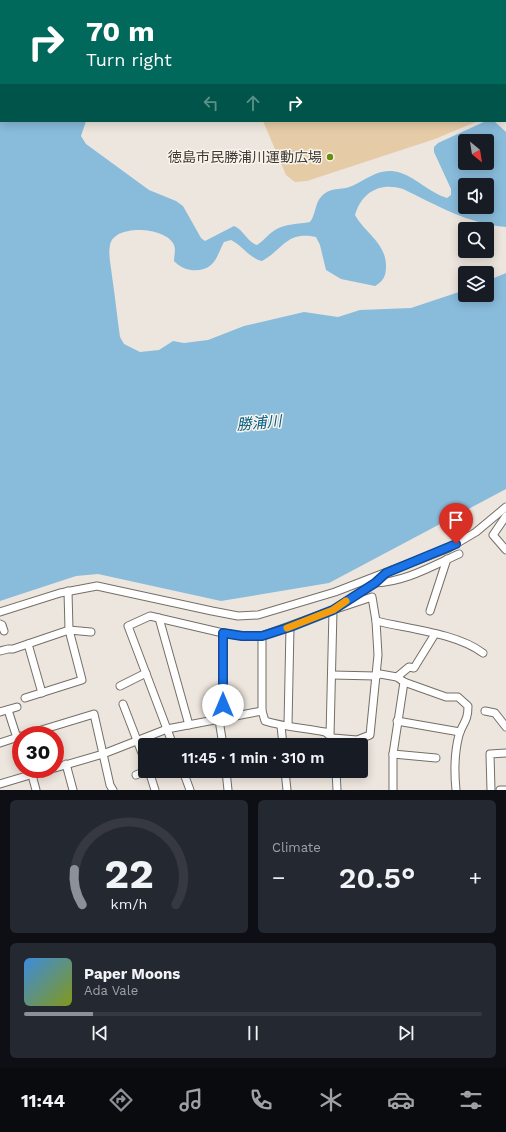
<!DOCTYPE html>
<meta charset="utf-8">
<style>
body{margin:0;font-family:"Work Sans","Noto Sans JP",sans-serif;background:#242831;color:#f1f3f6;height:100vh;display:flex;flex-direction:column;font-size:15px;white-space:nowrap}
*{box-sizing:border-box;margin:0}
p{font-size:13px;color:#9ea1a6}
.icon{flex:none;width:22px;height:22px;fill:none;stroke:currentColor;stroke-width:2;stroke-linecap:round;stroke-linejoin:round}
.map{position:relative;height:790px;overflow:hidden}
.side{display:flex;flex-direction:column;gap:10px;padding:10px;background:#0d0f14;flex:1}
.side>*{flex:none}
.guide{position:absolute;left:0px;top:0px;width:506px;height:122px;box-shadow:0 2px 10px #0003;background:#00695c;color:#fff;overflow:hidden}
.needle{width:26px;rotate:150deg}
.buttons{position:absolute;left:458px;top:134px;display:grid;gap:8px}
.buttons a{display:grid;place-items:center;width:36px;height:36px;border-radius:4px;background:#171b24;box-shadow:0 2px 10px #0003;font-size:20px}
.speed{position:absolute;left:12px;top:726px;display:flex;gap:8px;font-size:20px;font-weight:700;text-align:center}
.speed>*{display:grid;place-content:center;width:52px;height:52px;border-radius:50%;background:#171b24;box-shadow:0 2px 10px #0003;line-height:1}
.speed .limit{border:6px solid #d22;background:#fff;color:#111}
.pin{position:absolute;display:grid;place-items:center;width:34px;height:34px;color:#fff;margin:-41px -17px;border-radius:50% 50% 50% 0;rotate:-45deg;box-shadow:0 0 4px #0007}
.pin .icon{rotate:45deg}
.me{position:absolute;width:44px;margin:-22px;rotate:0deg;stroke-linejoin:round;filter:drop-shadow(0 0 3px #0008)}
.turn{display:flex;align-items:center;gap:14px;height:84px;padding:0 20px;font-size:18px}
.turn .icon{width:52px;height:52px;stroke-width:2.5}
.turn b{display:block;font-size:28px;line-height:34px}
.lanes{display:flex;align-items:center;height:38px;padding:0 20px;background:#0003;justify-content:center;gap:20px;direction:ltr}
.lanes .off{opacity:.35}
.big{font-size:30px;font-weight:600;line-height:1.1}
.side .tile{flex:1;display:flex;flex-direction:column;justify-content:center;gap:6px;min-width:0;padding:0 14px;border-radius:6px;background:#242831}
.side .dial{align-items:center;gap:0}
.dial svg{height:104px;overflow:visible;fill:none;stroke:#363941;stroke-width:7;stroke-linecap:round;text-anchor:middle}
.dial text{fill:#f1f3f6;stroke:none}
.song{display:flex;align-items:center;gap:12px}
.cover{width:48px;height:48px;border-radius:6px;background:linear-gradient(135deg,hsl(210 70% 55%),hsl(70 70% 35%))}
.played{height:4px;border-radius:2px;background:linear-gradient(90deg,#8c9099 15%,#363941 15%)}
.keys{display:flex;justify-content:space-around;direction:ltr}
.heat{display:flex;justify-content:space-between;align-items:center;font-size:22px;direction:ltr}
.side .tiles{flex:1;display:grid;gap:10px;grid-template-columns:1fr 1fr}
.tile:last-child{grid-column:span 2}
.trip{position:absolute;left:138px;top:738px;width:230px;height:40px;border-radius:4px;background:#171b24;box-shadow:0 2px 10px #0003;font-weight:600;line-height:40px;text-align:center}
.dock{display:flex;height:64px;justify-content:space-around;align-items:center;background:#090b0e;color:#9ea1a6}
.dock .icon{width:28px;height:28px}
.dock .current{color:#8c9099}
.dock b{font-size:18px;color:#f1f3f6}
.map>svg:first-child{display:block}
</style>
<div class="map">
<svg width="506" height="790" viewBox="0 0 506 790">
<rect width="100%" height="100%" fill="#ede6de"/>
<!-- green -->
<g fill="#e6cba7">
<polygon points="405,0 506,0 506,109 505,1 403,1"/>
<polygon points="263,121 478,121 435,139 307,181 295,182 286,175"/>
</g>
<!-- water -->
<path fill="#89bbdb" fill-rule="evenodd" d="M0,109L1,121H86L81,136L86,144L149,190L176,201L183,206L201,238L205,241L234,226C244,230 247,242 257,245C264,241 268,234 275,230C284,224 299,224 310,222C316,214 315,203 321,197C331,186 341,191 352,186C368,179 380,166 401,173C418,179 430,193 447,198L451,195V189L434,152V147L438,143L486,121H494L506,132V227C469,224 436,205 403,189C380,182 362,192 355,215C365,233 386,243 386,266C386,277 383,281 375,286L341,279L326,270L320,245L316,237C286,231 284,249 262,261C249,258 243,246 231,240L224,242C220,249 217,260 211,265C200,274 183,271 174,261C174,256 176,250 174,245C167,227 114,223 110,245C108,255 111,266 112,276C115,296 117,316 120,337L124,344L140,352L159,350L173,341L184,343L208,340L244,326L304,312L338,317L360,310L411,308L465,290V295H487V281L506,273V489L329,583L221,601L98,574L76,576L0,601ZM465,141H487V163H465ZM465,185H487V207H465Z"/>
<g fill="none" stroke-linecap="round" stroke-linejoin="round">
<!-- street casing -->
<g stroke="#756f67" stroke-width="9">
<g id="street">
<polyline points="299,1 300,0"/>
<polyline points="506,516 493,535 506,550"/>
<path d="M375,583C405,582 432,566 459,554"/>
<polyline points="430,611 447,559"/>
<polyline points="0,612 60,593 97,586 212,611 238,616 258,615 335,592 449,548 476,532 506,507"/>
<polyline points="159,618 189,725"/>
<path d="M376,621C409,629 456,633 483,653"/>
<polyline points="0,624 2,625 4,631"/>
<path d="M262,636V711L265,721C284,727 305,728 325,732L333,738L357,740L370,735L378,655L376,621L372,597L333,610L330,736"/>
<polyline points="28,644 42,693"/>
<polyline points="0,651 8,649 13,649 69,630 91,632"/>
<path d="M332,675L376,676L380,674L397,677L404,682L446,697H458L468,706C468,722 463,722 459,735C454,754 454,770 456,790"/>
<polyline points="397,677 409,667 414,668 435,634"/>
<polyline points="120,686 146,673"/>
<polyline points="25,698 82,680 69,630 68,591"/>
<polyline points="123,704 145,761"/>
<polyline points="8,710 17,738"/>
<polyline points="485,711 495,713 506,727"/>
<polyline points="0,712 17,707"/>
<polyline points="223,719 223,633"/>
<polyline points="219,720 223,745"/>
<polyline points="397,721 460,732"/>
<polyline points="288,725 290,627"/>
<polyline points="281,726 283,745"/>
<polyline points="25,735 94,714 110,785 113,790"/>
<polyline points="0,743 21,736"/>
<polyline points="173,745 128,626 150,616 223,633 242,636 262,636 333,610 375,583 383,576"/>
<polyline points="393,754 436,758"/>
<polyline points="66,764 73,790"/>
<polyline points="55,768 103,754 167,729 262,711"/>
<polyline points="149,771 155,790"/>
<polyline points="183,771 190,790"/>
<polyline points="226,771 228,790"/>
<polyline points="285,771 287,790"/>
<polyline points="336,771 337,790"/>
<polyline points="32,775 36,790"/>
<polyline points="136,775 145,771"/>
<polyline points="0,784 50,769"/>
<polyline points="393,790 393,754 404,682"/>
<polyline points="491,790 490,754 506,753"/>
<polyline points="500,790 506,790"/>
</g>
</g>
<!-- secondary casing -->
<g stroke="#756f67" stroke-width="12">
<g id="secondary">
<polyline points="353,1 355,0"/>
<polyline points="0,97 1,97"/>
</g>
</g>
<!-- street -->
<use href="#street" stroke="#fff" stroke-width="7"/>
<!-- secondary -->
<use href="#secondary" stroke="#edd7d7" stroke-width="10"/>
</g>
<g fill="none" stroke-linecap="round" stroke-linejoin="round">
<!-- route casing -->
<g stroke="#114b97" stroke-width="10">
<polyline id="route" points="223,705 223,633 242,636 262,636 290,627 333,610 375,583 386,573 456,544"/>
</g>
<!-- route -->
<use href="#route" stroke="#1a73e8" stroke-width="7"/>
<!-- slow -->
<polyline stroke="#f59e0b" stroke-width="7" points="287,628 333,610 346,601"/>
</g>
<!-- markers -->
<circle fill="#6b8d13" stroke="#faf4eb" stroke-width="1.5" cx="330" cy="157" r="4"/>
<g text-anchor="middle" dominant-baseline="central" stroke-width="3" stroke-linejoin="round" paint-order="stroke">
<!-- poi labels -->
<g font-size="14" fill="#3d3a36" stroke="#faf4eb" text-anchor="end">
<text x="322" y="157">徳島市民勝浦川運動広場</text>
</g>
<!-- water labels -->
<g font-size="15" font-style="italic" fill="#045e88" stroke="#faf4eb">
<text transform="translate(259 423) rotate(-5)">勝浦川</text>
</g>
</g>
</svg>
<div class="buttons">
<a><svg class="needle" viewBox="-14 -14 28 28"><path d="M0-13l5 13h-10z" fill="#e53935"/><path d="M0 13l5-13h-10z" fill="#9ea1a6"/></svg></a>
<a><svg class="icon" aria-label="sound" viewBox="0 0 24 24"><path d="M4 9h4l5-4v14l-5-4H4zM17 9q2 3 0 6"/></svg></a>
<a><svg class="icon" aria-label="search" viewBox="0 0 24 24"><circle cx="10" cy="10" r="6"/><path d="M15 15l6 6"/></svg></a>
<a><svg class="icon" aria-label="layers" viewBox="0 0 24 24"><path d="M12 4l9 5-9 5-9-5zM3 14l9 5 9-5"/></svg></a>
</div>
<div class="speed"><div class="limit">30</div></div>
<div class="pin" style="left:456px;top:544px;background:#d93025"><svg class="icon" aria-label="arrive" viewBox="0 0 24 24"><path d="M6 21V4h12l-3 4 3 4H6"/></svg></div>
<svg class="me" style="left:223px;top:705px" viewBox="-20 -20 40 40"><circle r="19" fill="#fff"/><path d="M0-13L10 11 0 6-10 11z" fill="#1a73e8"/></svg>
<div class="trip">11:45 · 1 min · 310 m</div>
<div class="guide">
<div class="turn"><svg class="icon" aria-label="right" viewBox="0 0 24 24"><path d="M7 20v-9h11M14 6l5 5-5 5"/></svg><div><b>70 m</b>Turn right</div></div>
<div class="lanes"><svg class="icon off" aria-label="left" viewBox="0 0 24 24"><path d="M17 20v-9H6M10 6l-5 5 5 5"/></svg><svg class="icon off" aria-label="ahead" viewBox="0 0 24 24"><path d="M12 20V5M6 11l6-6 6 6"/></svg><svg class="icon" aria-label="right" viewBox="0 0 24 24"><path d="M7 20v-9h11M14 6l5 5-5 5"/></svg></div>
</div>
</div>
<section class="side">
<div class="tiles">
<div class="tile dial"><svg viewBox="0 0 100 80">
<path d="M14 69A42 42 0 1 1 86 69"/>
<path d="M14 69A42 42 0 0 1 8 42" stroke="#8c9099"/>
<text x="50" y="56" font-size="32" font-weight="700">22</text>
<text x="50" y="72" font-size="11">km/h</text>
</svg></div>
<div class="tile"><p>Climate</p>
<div class="heat"><a>−</a><b class="big">20.5°</b><a>+</a></div>
</div>
<div class="tile">
<div class="song"><i class="cover"></i><div><b>Paper Moons</b><p>Ada Vale</p></div></div>
<div class="played"></div>
<div class="keys"><svg class="icon" aria-label="previous" viewBox="0 0 24 24"><path d="M18 5L8 12l10 7zM5 5v14"/></svg><svg class="icon" aria-label="pause" viewBox="0 0 24 24"><path d="M8 5v14M16 5v14"/></svg><svg class="icon" aria-label="next" viewBox="0 0 24 24"><path d="M6 5l10 7-10 7zM19 5v14"/></svg></div>
</div>
</div>
</section>
<nav class="dock">
<b>11:44</b>
<svg class="icon current" aria-label="directions" viewBox="0 0 24 24"><path d="M12 3l9 9-9 9-9-9zM9 14v-3h6M13 9l2 2-2 2"/></svg>
<svg class="icon" aria-label="music" viewBox="0 0 24 24"><path d="M9 18V5l10-2v13"/><circle cx="6" cy="18" r="3"/><circle cx="16" cy="16" r="3"/></svg>
<svg class="icon" aria-label="phone" viewBox="0 0 24 24"><path d="M5 4h4l2 5-3 2q2 4 5 5l2-3 5 2v4C11 20 4 13 5 4z"/></svg>
<svg class="icon" aria-label="climate" viewBox="0 0 24 24"><path d="M12 3v18M4 7l16 10M4 17L20 7"/></svg>
<svg class="icon" aria-label="car" viewBox="0 0 24 24"><path d="M5 17H2v-5l4-1 3-4h7l3 4 3 1v5h-3M9 17h6M6 11h13"/><circle cx="7" cy="17" r="2"/><circle cx="17" cy="17" r="2"/></svg>
<svg class="icon" aria-label="filters" viewBox="0 0 24 24"><path d="M4 7h16M4 17h16"/><circle cx="9" cy="7" r="2"/><circle cx="15" cy="17" r="2"/></svg>
</nav>
